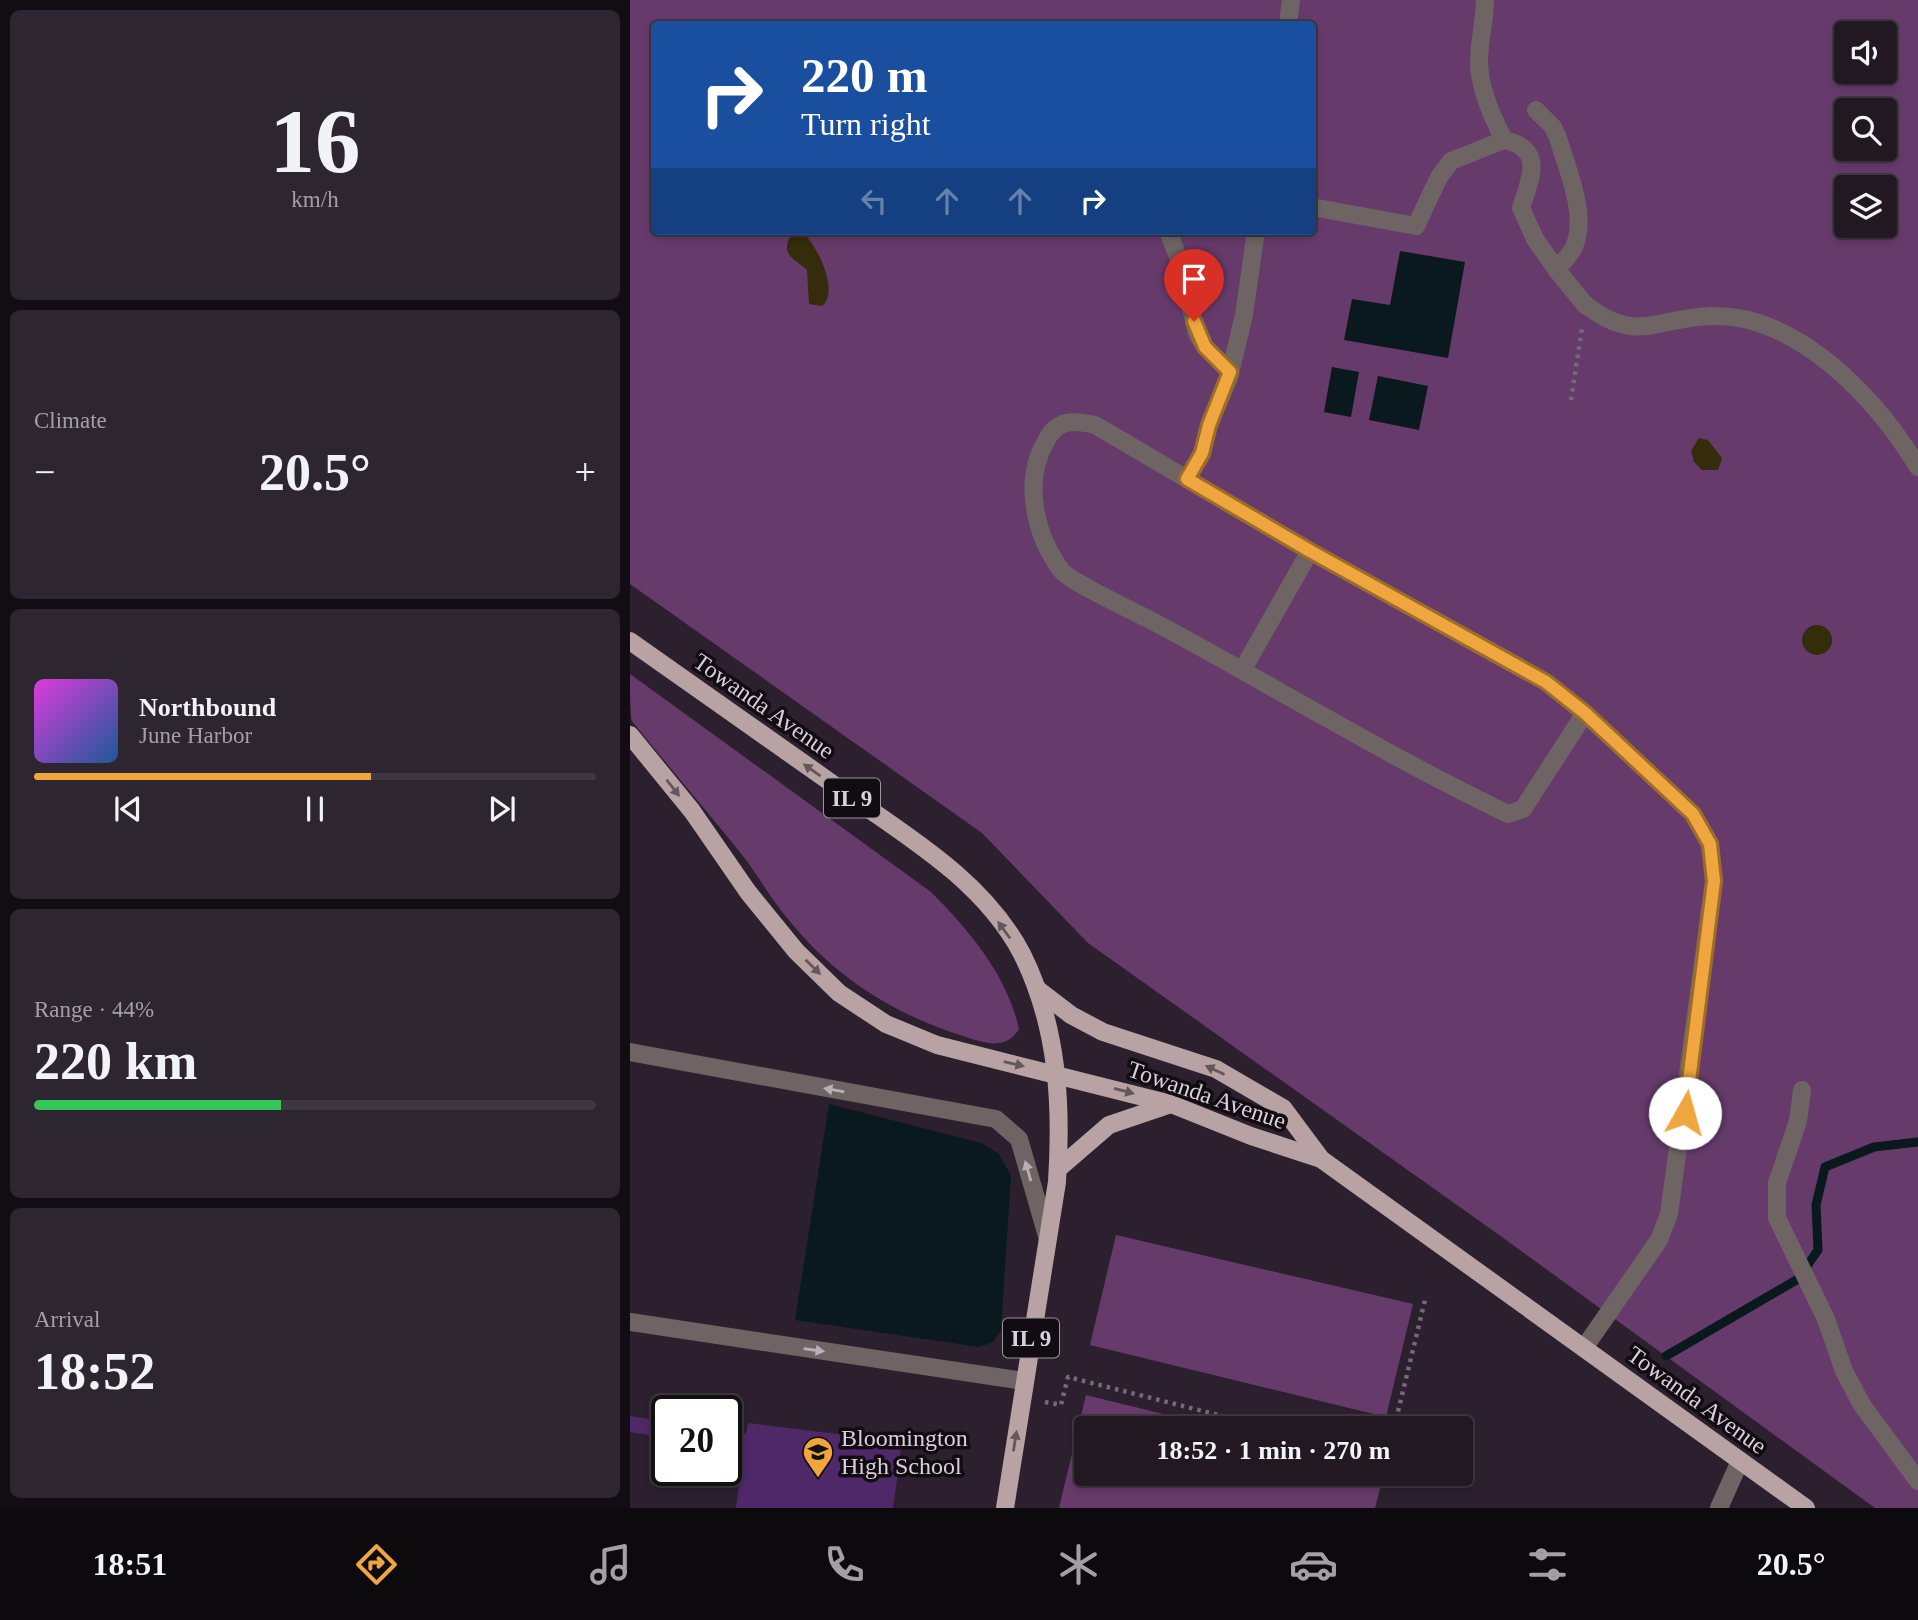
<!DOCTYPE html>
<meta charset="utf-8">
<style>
body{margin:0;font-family:"Times New Roman",serif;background:#2d252f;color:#f1f3f6;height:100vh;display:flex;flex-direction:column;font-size:26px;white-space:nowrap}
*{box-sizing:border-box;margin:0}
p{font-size:23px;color:#a2a0a5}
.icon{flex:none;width:38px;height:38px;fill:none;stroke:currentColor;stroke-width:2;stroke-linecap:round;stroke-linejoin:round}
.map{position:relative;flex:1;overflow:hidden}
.side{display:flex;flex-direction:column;gap:10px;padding:10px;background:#120d13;width:630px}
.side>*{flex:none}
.banner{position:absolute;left:21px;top:21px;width:665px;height:214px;border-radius:7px;box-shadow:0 4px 10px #0003,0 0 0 2px #3e3740;background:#1a4fa0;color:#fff;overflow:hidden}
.buttons{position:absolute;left:1204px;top:21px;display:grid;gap:14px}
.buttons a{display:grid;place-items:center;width:63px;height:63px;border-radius:7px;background:#211822;box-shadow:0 4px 10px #0003,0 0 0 2px #3e3740;font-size:35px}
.speed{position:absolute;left:21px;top:1395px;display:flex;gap:14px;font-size:35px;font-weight:700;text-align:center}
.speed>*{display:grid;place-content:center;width:91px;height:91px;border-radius:50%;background:#211822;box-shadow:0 4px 10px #0003,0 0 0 2px #3e3740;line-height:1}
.speed .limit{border:4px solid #111;border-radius:10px;background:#fff;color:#111}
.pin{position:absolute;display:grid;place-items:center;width:60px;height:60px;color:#fff;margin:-72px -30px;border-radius:50% 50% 50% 0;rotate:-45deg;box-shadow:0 0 7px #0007}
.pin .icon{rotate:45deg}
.me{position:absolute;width:77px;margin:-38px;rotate:7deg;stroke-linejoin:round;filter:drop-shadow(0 0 5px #0008)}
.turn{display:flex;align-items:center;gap:24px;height:147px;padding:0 35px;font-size:32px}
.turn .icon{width:91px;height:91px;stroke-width:2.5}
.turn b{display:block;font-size:49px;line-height:60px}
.lanes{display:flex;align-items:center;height:66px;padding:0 35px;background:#0003;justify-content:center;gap:35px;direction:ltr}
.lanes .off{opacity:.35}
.big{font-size:52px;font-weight:800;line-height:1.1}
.side .widget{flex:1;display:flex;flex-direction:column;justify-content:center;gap:10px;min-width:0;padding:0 24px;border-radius:10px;background:#2d252f}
.side .dial{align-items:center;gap:0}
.dial b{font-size:91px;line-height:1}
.song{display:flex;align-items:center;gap:21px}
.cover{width:84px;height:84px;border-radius:10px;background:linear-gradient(135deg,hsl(300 70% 55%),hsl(210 70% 35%))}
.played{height:7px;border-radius:4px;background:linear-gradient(90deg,#f0a63f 60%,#3e3740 60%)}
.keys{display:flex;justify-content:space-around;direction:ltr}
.heat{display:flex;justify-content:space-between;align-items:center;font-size:38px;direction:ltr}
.charge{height:10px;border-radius:5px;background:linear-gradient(90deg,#34c759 44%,#3e3740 0)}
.trip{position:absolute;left:444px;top:1416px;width:399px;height:70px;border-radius:7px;background:#211822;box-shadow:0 4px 10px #0003,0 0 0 2px #3e3740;font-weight:800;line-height:70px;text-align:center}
.menu{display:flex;height:112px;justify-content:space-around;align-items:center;background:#0d0a0e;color:#a2a0a5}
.menu .icon{width:49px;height:49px}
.menu .current{color:#f0a63f}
.menu b{font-size:32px;color:#f1f3f6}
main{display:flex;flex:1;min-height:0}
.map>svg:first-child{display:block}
</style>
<main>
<section class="side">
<div class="widget dial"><b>16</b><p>km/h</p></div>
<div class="widget"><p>Climate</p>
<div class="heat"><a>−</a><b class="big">20.5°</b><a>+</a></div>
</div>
<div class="widget">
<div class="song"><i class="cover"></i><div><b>Northbound</b><p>June Harbor</p></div></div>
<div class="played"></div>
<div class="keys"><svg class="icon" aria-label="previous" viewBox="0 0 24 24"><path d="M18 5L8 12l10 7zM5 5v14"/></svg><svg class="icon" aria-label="pause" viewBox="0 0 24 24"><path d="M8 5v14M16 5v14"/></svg><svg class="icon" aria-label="next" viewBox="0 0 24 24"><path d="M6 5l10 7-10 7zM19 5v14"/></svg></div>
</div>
<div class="widget"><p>Range · 44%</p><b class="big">220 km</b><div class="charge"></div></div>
<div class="widget"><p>Arrival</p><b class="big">18:52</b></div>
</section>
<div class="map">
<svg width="1288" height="1508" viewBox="0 0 1288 1508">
<rect width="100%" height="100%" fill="#2c202e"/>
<!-- green -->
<g fill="#663b6c" fill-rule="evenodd">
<path d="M0,0H1288V1508H1245L872,1237L458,943L352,833L0,584ZM24,24H682V231H24ZM1216,33H1255V72H1216ZM1216,110H1255V149H1216ZM1216,187H1255V226H1216Z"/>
<path d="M0,674L301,892C339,930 377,975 389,1029C376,1051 354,1043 333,1036C257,1012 198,972 150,909C137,892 126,873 113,856C77,811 38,766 2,721C0,713 0,685 0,674Z"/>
<polygon points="486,1235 783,1304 756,1417 460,1345"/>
<polygon points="456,1395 590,1428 457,1428 457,1474 754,1474 745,1508 429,1508"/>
</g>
<!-- sand -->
<g fill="#342c0b">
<path d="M172,232C187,244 210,292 192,306L179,304L177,270C167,260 150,256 160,237Z"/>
<polygon points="1069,438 1078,440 1092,458 1088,470 1072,470 1064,462 1061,451"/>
<circle cx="1187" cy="640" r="15"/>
</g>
<!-- water -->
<g fill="#09191d">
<polygon points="770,251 835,262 818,358 714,340 722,299 760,305"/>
<polygon points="702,367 729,372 721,417 694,412"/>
<polygon points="748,376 798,386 789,430 739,420"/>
<polygon points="199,1104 351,1143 369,1154 381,1176 371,1330 363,1342 349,1347 165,1320"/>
</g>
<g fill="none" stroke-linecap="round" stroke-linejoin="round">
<!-- stream -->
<polyline stroke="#09191d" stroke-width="9" points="1036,1356 1168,1279 1188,1250 1186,1205 1195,1167 1244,1147 1288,1142"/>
</g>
<!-- building -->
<g fill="#4f2869">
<polygon points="0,1416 37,1422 37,1438 0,1432"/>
<polygon points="118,1423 272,1442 263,1508 106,1508 114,1450 96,1447 96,1431 116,1434"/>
</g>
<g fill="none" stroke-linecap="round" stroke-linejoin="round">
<!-- path -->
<g stroke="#746a76" stroke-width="4.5" stroke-dasharray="3.5 5" stroke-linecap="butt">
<polyline points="941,400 952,328"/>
<polyline points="415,1402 431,1405 438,1377 640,1428"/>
<polyline points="764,1428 796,1296"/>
</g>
<!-- minor -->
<g stroke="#6e6464" stroke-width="18">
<path d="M855,0C855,21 849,41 849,61C849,88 862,117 874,140C916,149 900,179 891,208L905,239L926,269"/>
<polyline points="658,24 661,0"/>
<path d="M906,110L923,127L928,138C937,169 958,215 944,247C940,256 932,263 926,269L956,306"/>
<polyline points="682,207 786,226 809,177 821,161 874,140"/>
<polyline points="538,231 550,262 567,334 575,347 600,372"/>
<path d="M956,305C1007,345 1027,317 1082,316C1169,314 1247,400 1288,467"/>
<polyline points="557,479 572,454 579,425 599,378 614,315 626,231"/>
<polyline points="613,669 680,551"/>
<polyline points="0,1052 366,1119 389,1139 417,1236"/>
<polyline points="1172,1090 1168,1121 1147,1183 1147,1218 1196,1319 1214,1371 1232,1405 1288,1481"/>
<polyline points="0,1322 394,1381"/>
<path d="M954,1348L1029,1240L1039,1214L1084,881L1080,844L1063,814L955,713L916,682L680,551L465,425C444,420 427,419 416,441C393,481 404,533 431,570C441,583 510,614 528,624C645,687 759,757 878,814L893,809L955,713"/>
<polyline points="1089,1508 1110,1461"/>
</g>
<!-- major -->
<g stroke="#b8a2a4" stroke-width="18">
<path d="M0,641C67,688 133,735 200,782C268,831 352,877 392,954C428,1026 432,1104 427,1182L375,1508"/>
<polyline points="0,735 62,811 118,892 166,951 209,993 256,1024 307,1045 541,1104 621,1136 691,1159"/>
<polyline points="407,989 441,1015 473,1032 586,1069 653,1108 691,1159 1176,1508"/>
<polyline points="428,1169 479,1125 541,1104"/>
</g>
</g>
<!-- one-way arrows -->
<defs><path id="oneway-solid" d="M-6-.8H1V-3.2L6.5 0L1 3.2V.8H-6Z" transform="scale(1.75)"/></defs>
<g fill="#64575b">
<use href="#oneway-solid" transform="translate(182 770) rotate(-145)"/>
<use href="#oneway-solid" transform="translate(43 788) rotate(52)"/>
<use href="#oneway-solid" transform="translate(374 930) rotate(-126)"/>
<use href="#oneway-solid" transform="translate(183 967) rotate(44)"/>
<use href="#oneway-solid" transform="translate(384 1064) rotate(13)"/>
<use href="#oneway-solid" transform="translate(585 1070) rotate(-155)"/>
<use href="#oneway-solid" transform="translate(494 1091) rotate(15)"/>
<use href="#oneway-solid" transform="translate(385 1441) rotate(-81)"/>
</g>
<g fill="#b9b0b7">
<use href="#oneway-solid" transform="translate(204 1090) rotate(-170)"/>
<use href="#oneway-solid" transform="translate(398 1171) rotate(-106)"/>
<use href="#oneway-solid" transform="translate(184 1350) rotate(8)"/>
</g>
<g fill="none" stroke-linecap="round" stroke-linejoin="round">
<!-- route casing -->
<g stroke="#9c6c29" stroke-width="18">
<polyline id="route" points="564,321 575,347 600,372 579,425 572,453 557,479 680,551 916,682 955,713 1063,814 1080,844 1084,881 1055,1113"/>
</g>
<!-- route -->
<use href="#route" stroke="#f0a63f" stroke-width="12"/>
</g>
<!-- icons -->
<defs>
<g id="school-pin" transform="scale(1.575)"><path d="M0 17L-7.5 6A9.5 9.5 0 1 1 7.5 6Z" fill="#f0a63f" stroke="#110c12"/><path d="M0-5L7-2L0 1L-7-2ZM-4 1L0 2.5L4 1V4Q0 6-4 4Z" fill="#111"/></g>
</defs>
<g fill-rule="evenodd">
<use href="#school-pin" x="188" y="1452"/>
</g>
<g text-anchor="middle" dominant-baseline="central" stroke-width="7" stroke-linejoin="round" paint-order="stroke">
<!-- shield labels -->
<g fill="#110c12" stroke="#9d969e" stroke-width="2">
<rect x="194" y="778.5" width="56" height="39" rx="5"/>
<rect x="373" y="1318.5" width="56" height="39" rx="5"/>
</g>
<g font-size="23" font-weight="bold" fill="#d9d1da">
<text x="222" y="798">IL 9</text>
<text x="401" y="1338">IL 9</text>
</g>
<!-- street labels -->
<g font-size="24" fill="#d9d1da" stroke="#110c12">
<text transform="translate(134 706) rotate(35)">Towanda Avenue</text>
<text transform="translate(577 1095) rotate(19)">Towanda Avenue</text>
<text transform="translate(1067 1400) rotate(36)">Towanda Avenue</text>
</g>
<!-- poi labels -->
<g font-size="24" fill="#d9d1da" stroke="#110c12" text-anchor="start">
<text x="211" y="1438">Bloomington<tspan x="211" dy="28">High School</tspan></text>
</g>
</g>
</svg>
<div class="buttons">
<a><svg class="icon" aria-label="sound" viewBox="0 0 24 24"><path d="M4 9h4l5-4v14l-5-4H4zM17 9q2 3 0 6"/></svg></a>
<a><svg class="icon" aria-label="search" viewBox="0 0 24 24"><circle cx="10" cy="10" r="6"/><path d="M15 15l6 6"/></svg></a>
<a><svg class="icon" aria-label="layers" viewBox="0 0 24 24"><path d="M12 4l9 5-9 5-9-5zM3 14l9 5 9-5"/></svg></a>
</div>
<div class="speed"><div class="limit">20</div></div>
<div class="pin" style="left:564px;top:321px;background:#d93025"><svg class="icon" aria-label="arrive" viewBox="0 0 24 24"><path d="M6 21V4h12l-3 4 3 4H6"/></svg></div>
<svg class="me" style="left:1055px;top:1113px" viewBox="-20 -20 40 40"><circle r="19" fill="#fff"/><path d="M0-13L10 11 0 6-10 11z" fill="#f0a63f"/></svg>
<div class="trip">18:52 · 1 min · 270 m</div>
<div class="banner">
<div class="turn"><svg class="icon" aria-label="right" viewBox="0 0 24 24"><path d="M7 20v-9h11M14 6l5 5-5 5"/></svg><div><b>220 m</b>Turn right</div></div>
<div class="lanes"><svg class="icon off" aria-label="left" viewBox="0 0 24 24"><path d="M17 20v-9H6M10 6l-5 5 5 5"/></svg><svg class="icon off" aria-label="ahead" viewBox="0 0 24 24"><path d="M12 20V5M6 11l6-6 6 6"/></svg><svg class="icon off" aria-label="ahead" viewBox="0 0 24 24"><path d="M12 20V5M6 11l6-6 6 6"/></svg><svg class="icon" aria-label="right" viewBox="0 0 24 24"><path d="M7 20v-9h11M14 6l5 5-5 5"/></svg></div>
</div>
</div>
</main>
<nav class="menu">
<b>18:51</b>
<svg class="icon current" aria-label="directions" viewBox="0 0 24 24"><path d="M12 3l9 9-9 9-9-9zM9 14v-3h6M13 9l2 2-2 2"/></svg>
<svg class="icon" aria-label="music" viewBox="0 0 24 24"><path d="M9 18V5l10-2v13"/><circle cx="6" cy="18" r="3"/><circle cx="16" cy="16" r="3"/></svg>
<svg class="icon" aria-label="phone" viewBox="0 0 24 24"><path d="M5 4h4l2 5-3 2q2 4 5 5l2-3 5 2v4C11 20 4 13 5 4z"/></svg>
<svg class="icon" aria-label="climate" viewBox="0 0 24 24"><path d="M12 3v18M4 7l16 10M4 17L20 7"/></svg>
<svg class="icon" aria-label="car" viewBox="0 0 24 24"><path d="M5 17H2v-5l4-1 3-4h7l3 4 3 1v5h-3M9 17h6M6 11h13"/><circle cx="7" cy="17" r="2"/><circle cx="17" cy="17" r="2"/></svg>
<svg class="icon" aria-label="filters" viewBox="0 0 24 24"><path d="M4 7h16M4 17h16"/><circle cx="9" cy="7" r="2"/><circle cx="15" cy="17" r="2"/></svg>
<b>20.5°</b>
</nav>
